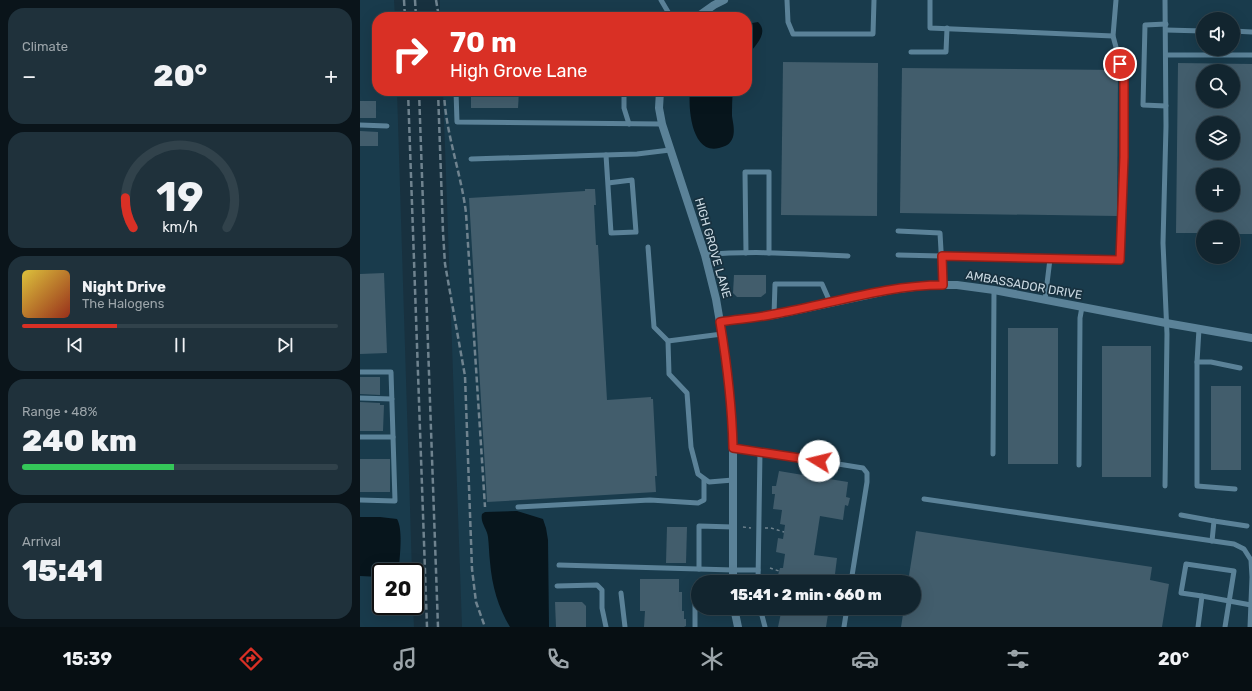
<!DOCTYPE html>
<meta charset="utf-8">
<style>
body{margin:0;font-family:Rubik,sans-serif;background:#1f313b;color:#f1f3f6;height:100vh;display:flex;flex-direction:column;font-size:15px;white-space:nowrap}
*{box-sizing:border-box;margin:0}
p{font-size:13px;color:#9ca5aa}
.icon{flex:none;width:22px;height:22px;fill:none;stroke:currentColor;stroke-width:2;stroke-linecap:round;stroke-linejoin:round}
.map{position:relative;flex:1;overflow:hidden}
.sheet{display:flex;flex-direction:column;gap:8px;padding:8px;background:#0a141a;width:360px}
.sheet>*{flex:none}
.guide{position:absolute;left:12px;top:12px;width:380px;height:84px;border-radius:16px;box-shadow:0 4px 16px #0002,0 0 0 1px #31424b;background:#d93025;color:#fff;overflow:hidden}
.controls{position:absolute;left:836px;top:12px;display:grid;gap:8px}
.controls a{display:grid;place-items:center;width:44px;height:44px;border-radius:50%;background:#12252f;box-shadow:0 4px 16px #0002,0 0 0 1px #31424b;font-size:20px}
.speed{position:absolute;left:12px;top:563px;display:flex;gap:8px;font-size:20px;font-weight:700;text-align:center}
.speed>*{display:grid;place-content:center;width:52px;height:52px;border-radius:50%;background:#12252f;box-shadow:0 4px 16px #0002,0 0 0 1px #31424b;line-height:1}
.speed .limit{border:2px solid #111;border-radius:6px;background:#fff;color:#111}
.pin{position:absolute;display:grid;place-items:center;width:34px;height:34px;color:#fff;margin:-17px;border:2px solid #fff;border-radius:50%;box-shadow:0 1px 4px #0007}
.me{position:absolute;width:44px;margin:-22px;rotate:279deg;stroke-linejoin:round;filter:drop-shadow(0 0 3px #0008)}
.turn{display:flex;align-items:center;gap:14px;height:84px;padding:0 12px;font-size:18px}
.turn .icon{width:52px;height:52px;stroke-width:2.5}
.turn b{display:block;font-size:28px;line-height:34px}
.big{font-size:30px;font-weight:800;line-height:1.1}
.sheet .tile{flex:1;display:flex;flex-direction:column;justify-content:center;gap:6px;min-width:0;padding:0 14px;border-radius:16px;background:#1f313b}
.sheet .dial{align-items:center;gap:0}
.dial svg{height:104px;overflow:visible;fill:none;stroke:#31424b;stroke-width:7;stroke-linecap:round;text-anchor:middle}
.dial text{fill:#f1f3f6;stroke:none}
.song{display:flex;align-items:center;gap:12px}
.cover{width:48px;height:48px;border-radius:6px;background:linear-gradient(135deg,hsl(50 70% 55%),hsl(10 70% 35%))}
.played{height:4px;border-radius:2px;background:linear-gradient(90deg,#d93025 30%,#31424b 30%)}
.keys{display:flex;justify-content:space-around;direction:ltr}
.heat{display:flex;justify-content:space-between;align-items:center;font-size:22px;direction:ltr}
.charge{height:6px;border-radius:3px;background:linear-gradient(90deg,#34c759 48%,#31424b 0)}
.trip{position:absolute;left:331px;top:575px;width:230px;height:40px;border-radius:20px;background:#12252f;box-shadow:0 4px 16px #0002,0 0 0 1px #31424b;font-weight:800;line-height:40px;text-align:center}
.menu{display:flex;height:64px;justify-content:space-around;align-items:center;background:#070f13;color:#9ca5aa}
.menu .icon{width:28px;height:28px}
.menu .on{color:#d93025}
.menu b{font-size:18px;color:#f1f3f6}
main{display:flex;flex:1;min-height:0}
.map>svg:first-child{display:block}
</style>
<main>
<section class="sheet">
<div class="tile"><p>Climate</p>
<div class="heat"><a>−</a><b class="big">20°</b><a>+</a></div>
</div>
<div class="tile dial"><svg viewBox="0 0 100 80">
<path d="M14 69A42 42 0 1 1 86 69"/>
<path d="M14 69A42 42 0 0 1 8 46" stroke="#d93025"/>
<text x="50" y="56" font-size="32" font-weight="700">19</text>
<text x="50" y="72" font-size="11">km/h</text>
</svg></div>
<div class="tile">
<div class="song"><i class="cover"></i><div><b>Night Drive</b><p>The Halogens</p></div></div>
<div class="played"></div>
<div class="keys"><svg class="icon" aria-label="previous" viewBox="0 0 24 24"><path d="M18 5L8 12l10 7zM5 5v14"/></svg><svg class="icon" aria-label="pause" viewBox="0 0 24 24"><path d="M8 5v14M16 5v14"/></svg><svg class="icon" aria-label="next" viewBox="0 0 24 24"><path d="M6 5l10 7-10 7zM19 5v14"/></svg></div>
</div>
<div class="tile"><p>Range · 48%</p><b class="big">240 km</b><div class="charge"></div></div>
<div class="tile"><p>Arrival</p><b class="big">15:41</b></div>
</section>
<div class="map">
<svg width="892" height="627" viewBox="0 0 892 627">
<rect width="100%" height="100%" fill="#18313f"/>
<!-- built -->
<g fill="#193b4c" fill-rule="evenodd">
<polygon points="0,0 34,0 35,17 17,17 17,91 37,91 52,572 21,572 21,606 53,606 54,627 0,627"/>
<path d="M80,0H892V627H102L83,91H387V17H80ZM843,19H873V49H843ZM843,71H873V101H843ZM843,123H873V153H843ZM843,175H873V205H843ZM843,227H873V257H843ZM338,582H554V608H338Z"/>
</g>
<!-- water -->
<g fill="#07151c">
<path d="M398,22C410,33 394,47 387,56V24Z"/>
<path d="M330,91H373C372,99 372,108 372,116C373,123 375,130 373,137C370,145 366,146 359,148C332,155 328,109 330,91Z"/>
<path d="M157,511L183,519L186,528L188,540L189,627H150C138,607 132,586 130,562C129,554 129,545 128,537C127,528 120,523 122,514L125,512Z"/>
<path d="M0,517H20L37,519C43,529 40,555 39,567L37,572H21V577L0,576Z"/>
</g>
<!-- building -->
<g fill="#425d6c" fill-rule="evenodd">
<polygon points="423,62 518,63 517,216 421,215"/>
<path d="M818,63L892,64V234H873V227H843V233H816ZM843,71H873V101H843ZM843,123H873V153H843ZM843,175H873V205H843Z"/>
<polygon points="542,68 758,70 757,216 540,213"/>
<polygon points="111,91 159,91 158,108 111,108"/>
<rect x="0" y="101" width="16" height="17"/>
<polygon points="0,131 18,132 18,146 0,146"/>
<polygon points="225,189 235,189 236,205 234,205 236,245 238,245 247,400 291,397 291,399 293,399 297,476 295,476 296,492 127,502 109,198 225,191"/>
<polygon points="24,273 27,353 0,354 0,274"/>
<polygon points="374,275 406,275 406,293 401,297 377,297 373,293"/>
<rect x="648" y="328" width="50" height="136"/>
<rect x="742" y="346" width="49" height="131"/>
<polygon points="0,377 20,377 20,395 0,394"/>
<rect x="851" y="386" width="30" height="84"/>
<polygon points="0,402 20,403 20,405 24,405 23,431 0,431"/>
<rect x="0" y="459" width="30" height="33"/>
<polygon points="419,471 455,477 455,475 463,475 463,478 488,482 486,497 490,498 488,506 485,505 483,520 460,516 454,555 477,558 475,574 477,575 477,582 421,582 422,576 418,575 420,568 423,568 425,554 416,552 418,538 423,539 425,525 420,524 422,510 413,509 415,494 412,494 412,486 416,486"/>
<polygon points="307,527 327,527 326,563 306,563"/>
<polygon points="556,531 792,567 790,580 809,584 802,627 541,627 544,608 554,608 554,582 548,582"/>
<polygon points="280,579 319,579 319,592 322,592 322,611 324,611 324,619 326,619 326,626 324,627 284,627 285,611 280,611"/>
<polygon points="195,602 222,602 226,606 226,627 196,627"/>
<polygon points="422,608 469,608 466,627 418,627"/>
</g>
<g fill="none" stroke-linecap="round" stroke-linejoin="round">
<!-- path -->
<g stroke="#6e828e" stroke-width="1.5" stroke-dasharray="3 3" stroke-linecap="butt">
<polyline points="383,527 391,528"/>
<polyline points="405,528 411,528 424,532"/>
<polyline points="410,568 419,571"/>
</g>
<!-- lane -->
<g stroke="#5b8298" stroke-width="5">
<polyline points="301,0 311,17"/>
<polyline points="427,0 428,22 433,34 513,34 514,0"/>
<polyline points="570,0 570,28 753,36"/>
<polyline points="805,0 806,126 803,243 807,334 805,486"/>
<polyline points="806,30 843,31"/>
<polyline points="873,31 892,32"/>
<polyline points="551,52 586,52 587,28"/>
<polyline points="806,55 892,55"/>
<polyline points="96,91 97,122 302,124"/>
<polyline points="264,91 264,108 269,124"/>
<polyline points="806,106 783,105 785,25 806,24"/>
<polyline points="0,125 27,126"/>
<polyline points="246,155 251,233 276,232 272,180 248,183"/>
<polyline points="111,159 277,154 310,150"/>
<polyline points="538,231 580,233 583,285"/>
<polyline points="288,247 294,327 308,341"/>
<polyline points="386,253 385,172 409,172 409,253"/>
<path d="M345,255C393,250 441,254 488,256"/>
<polyline points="538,255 760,260 764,157 764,77 753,36 756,0"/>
<polyline points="685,300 690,259"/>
<polyline points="414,315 415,284 462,284 470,302"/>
<polyline points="839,329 837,362 837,486 875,489"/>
<polyline points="362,334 308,341 309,374 327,393 331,447 338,474 349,482 373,480"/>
<polyline points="837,362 851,362 880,368"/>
<polyline points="0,372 31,372 35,501 0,500"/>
<polyline points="0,398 32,399"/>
<polyline points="0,437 33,437"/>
<polyline points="373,447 503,468 507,473 507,482 491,582"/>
<polyline points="633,454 634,290"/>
<polyline points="719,465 720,318 722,307"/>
<polyline points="564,499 874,544 884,549 891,560 892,577 890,627"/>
<polyline points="158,507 290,500 338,503 344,500 344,479"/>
<polyline points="821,515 854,521 887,526"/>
<polyline points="852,541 854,521"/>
<polyline points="199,565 373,570 398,570"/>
<polyline points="339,569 339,526 373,527"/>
<polyline points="398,582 400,452"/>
<polyline points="197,586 237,585 242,590 242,608 246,627"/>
<polyline points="261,593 265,627"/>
<polyline points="842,596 891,605"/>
<polyline points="400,608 405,627"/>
<polyline points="335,627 335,589"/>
<polyline points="484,627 487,608"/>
<polyline points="838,627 842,596 821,593 826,564 874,571 865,627"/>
</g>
<!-- street -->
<g stroke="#5b8298" stroke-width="8">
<polyline points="337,17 354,5 364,0"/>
<polyline points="300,91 299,108 302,124 345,255 356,299 362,334 368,377 373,433 373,582"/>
<polyline points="360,322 414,315 531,290 569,285 597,285 634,290 806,323 892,338"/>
<polyline points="374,608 378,627"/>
</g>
<!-- rail -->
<g stroke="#6f838f" stroke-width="2.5" stroke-dasharray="6 3" stroke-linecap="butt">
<polyline points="44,0 45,17"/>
<polyline points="55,0 56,17"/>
<polyline points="76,0 79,17"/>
<polyline points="48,91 67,627"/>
<polyline points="59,91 78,627"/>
<polyline points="78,91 83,232 85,264 105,376 112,569 116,602 125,627"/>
<path d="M84,91C85,132 101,172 106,213L125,507"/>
</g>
</g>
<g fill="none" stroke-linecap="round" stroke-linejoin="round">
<!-- route casing -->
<g stroke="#8d1f18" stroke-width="10">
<path id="route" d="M459,461L373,448C372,405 367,364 360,322C378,319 397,318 415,314C471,304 526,285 583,285L582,256L760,260L764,157V78L760,64"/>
</g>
<!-- route -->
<use href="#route" stroke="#d93025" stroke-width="7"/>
</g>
<g text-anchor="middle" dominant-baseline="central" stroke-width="3.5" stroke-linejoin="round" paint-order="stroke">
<!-- street labels -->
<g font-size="12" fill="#cbdae3" stroke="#18313f">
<text transform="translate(353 248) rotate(74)">HIGH GROVE LANE</text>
<text transform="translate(664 285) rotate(10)">AMBASSADOR DRIVE</text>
</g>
</g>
</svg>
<div class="controls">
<a><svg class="icon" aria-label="sound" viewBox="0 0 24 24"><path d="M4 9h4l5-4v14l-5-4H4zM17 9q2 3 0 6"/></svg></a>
<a><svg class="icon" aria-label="search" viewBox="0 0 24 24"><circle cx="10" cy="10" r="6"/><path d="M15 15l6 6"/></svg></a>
<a><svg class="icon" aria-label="layers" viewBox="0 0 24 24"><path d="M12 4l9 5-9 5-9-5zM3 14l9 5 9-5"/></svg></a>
<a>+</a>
<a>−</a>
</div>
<div class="speed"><div class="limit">20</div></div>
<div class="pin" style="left:760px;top:64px;background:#d93025"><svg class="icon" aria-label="arrive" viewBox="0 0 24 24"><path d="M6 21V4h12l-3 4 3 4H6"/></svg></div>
<svg class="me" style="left:459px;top:461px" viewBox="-20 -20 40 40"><circle r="19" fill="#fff"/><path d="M0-13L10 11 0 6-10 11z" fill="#d93025"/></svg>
<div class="trip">15:41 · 2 min · 660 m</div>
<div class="guide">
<div class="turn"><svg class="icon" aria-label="right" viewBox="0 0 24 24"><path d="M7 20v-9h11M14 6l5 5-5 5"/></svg><div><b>70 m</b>High Grove Lane</div></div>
</div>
</div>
</main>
<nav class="menu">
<b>15:39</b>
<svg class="icon on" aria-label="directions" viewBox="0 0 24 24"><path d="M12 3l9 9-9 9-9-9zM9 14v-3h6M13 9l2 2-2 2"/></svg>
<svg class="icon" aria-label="music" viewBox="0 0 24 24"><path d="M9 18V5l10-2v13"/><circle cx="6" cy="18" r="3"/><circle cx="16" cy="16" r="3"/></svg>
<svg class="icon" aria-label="phone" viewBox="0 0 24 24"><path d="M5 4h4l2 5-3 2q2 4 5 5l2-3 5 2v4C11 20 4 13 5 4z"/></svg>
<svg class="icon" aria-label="climate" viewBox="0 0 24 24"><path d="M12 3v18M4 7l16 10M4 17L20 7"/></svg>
<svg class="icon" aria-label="car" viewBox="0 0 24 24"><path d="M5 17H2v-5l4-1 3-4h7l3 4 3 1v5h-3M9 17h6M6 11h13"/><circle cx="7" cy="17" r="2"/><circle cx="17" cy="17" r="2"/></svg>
<svg class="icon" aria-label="filters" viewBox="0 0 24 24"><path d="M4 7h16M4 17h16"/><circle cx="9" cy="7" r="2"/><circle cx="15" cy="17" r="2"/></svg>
<b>20°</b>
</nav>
